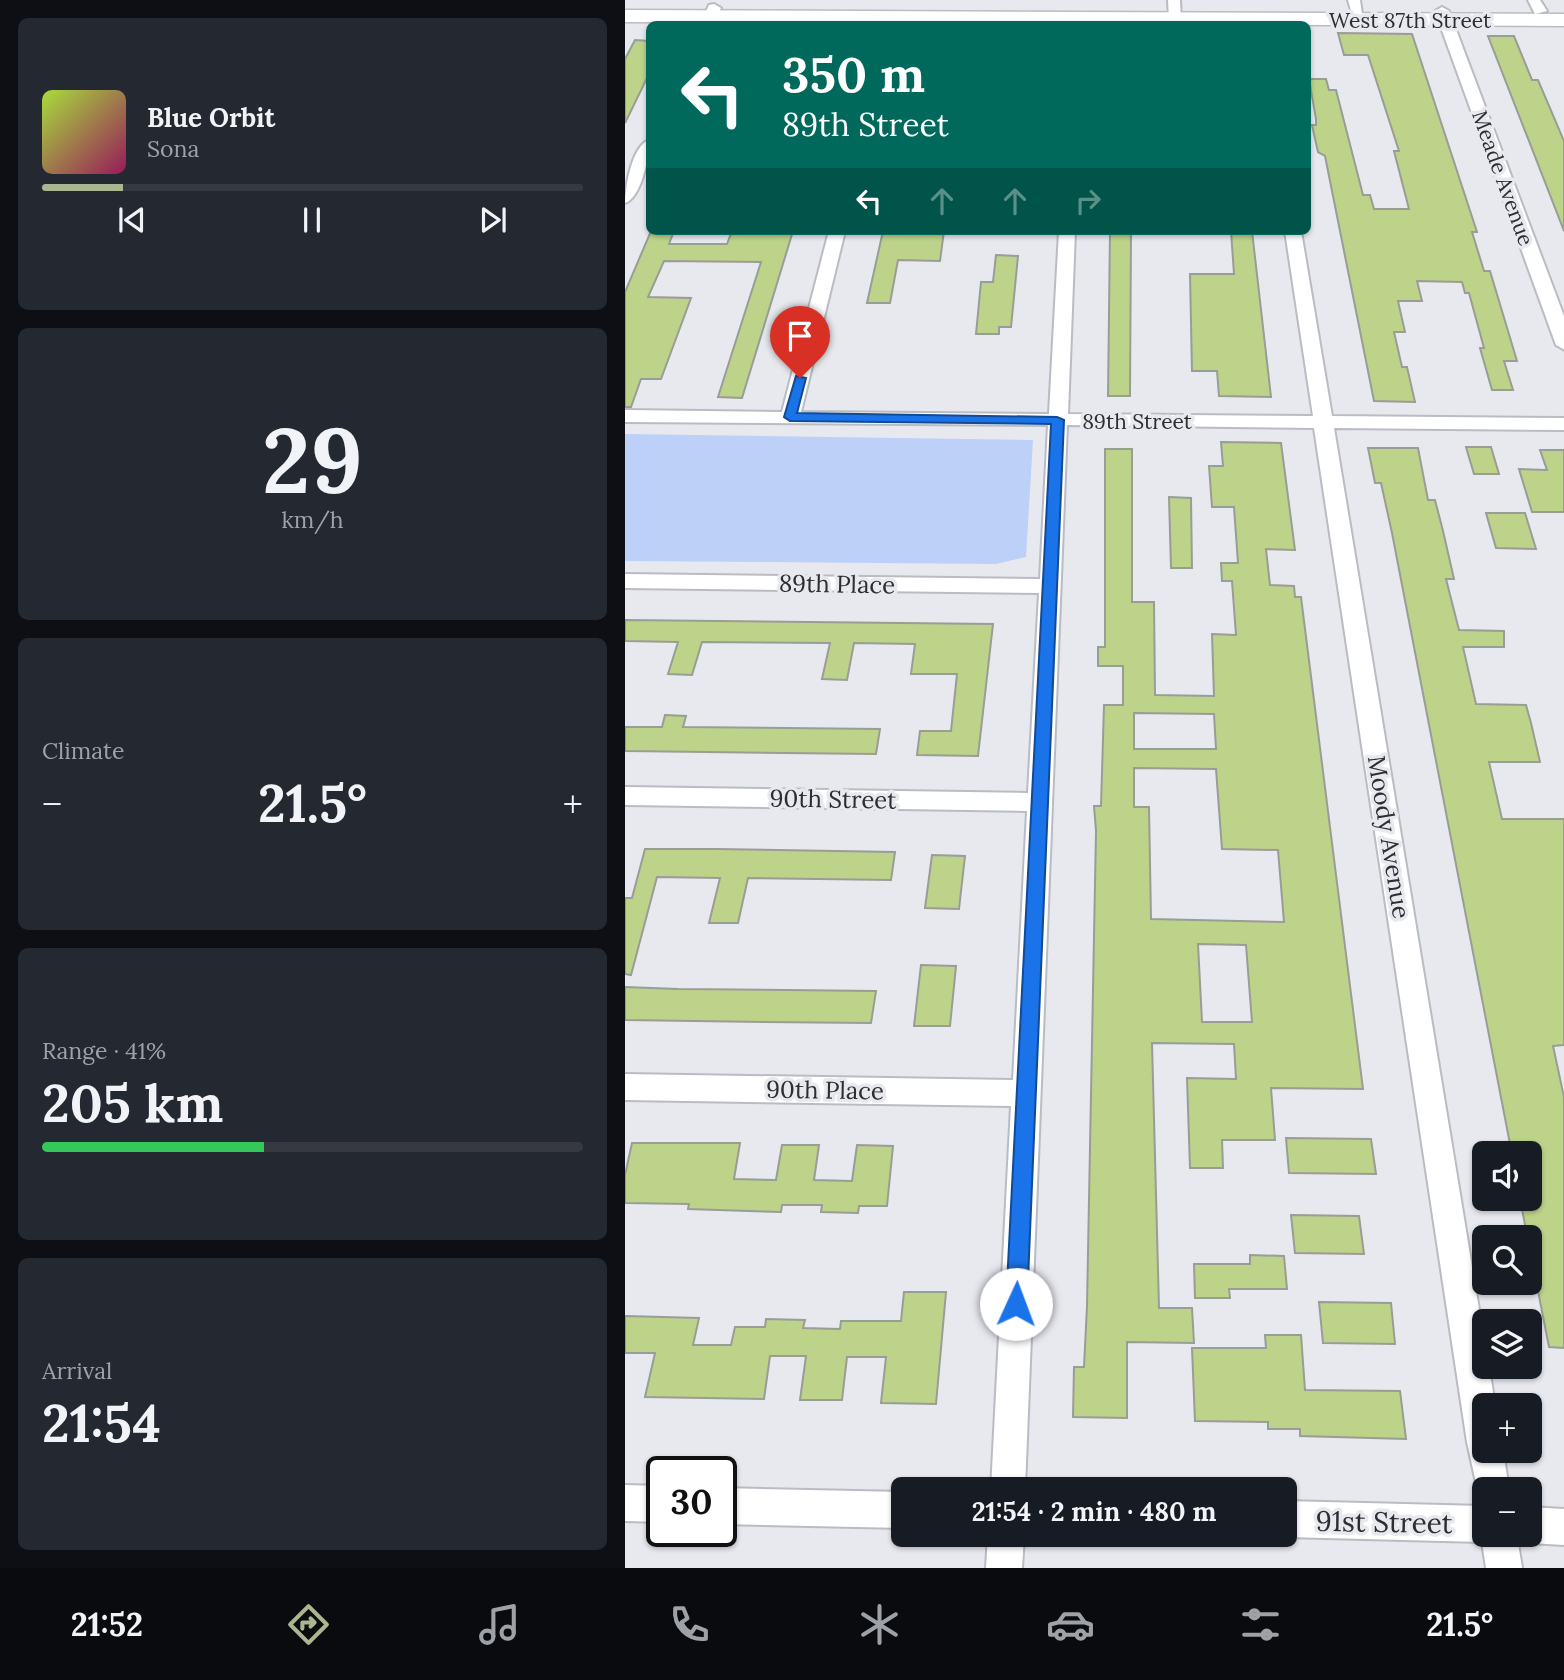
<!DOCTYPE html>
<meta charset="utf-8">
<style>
body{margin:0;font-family:Lora,serif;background:#242831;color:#f1f3f6;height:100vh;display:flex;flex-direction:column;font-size:26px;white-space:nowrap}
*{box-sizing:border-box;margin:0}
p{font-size:23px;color:#9ea1a6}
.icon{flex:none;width:38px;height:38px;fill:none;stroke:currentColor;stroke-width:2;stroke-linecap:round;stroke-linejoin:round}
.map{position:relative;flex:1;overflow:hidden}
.drawer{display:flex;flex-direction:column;gap:18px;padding:18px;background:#0d0f14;width:625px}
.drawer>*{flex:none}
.top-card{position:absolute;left:21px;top:21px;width:665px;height:214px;border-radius:10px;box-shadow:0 2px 5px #0004;background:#00695c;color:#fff;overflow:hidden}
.controls{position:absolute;left:847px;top:1141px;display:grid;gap:14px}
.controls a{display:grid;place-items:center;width:70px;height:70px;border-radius:10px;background:#171b24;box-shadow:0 2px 5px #0004;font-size:35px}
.speed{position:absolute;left:21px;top:1456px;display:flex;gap:14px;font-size:35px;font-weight:700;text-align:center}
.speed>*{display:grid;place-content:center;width:91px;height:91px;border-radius:50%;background:#171b24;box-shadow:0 2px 5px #0004;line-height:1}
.speed .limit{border:4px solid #111;border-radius:10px;background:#fff;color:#111}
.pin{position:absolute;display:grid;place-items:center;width:60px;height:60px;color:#fff;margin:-72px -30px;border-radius:50% 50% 50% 0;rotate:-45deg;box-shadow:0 0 7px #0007}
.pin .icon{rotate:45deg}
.me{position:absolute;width:77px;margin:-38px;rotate:2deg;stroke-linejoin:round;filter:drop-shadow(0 0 5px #0008)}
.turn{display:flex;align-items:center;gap:24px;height:147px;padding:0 21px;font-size:32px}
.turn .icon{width:91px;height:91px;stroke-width:2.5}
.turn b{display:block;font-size:49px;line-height:60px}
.lanes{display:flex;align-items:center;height:66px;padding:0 21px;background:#0003;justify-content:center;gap:35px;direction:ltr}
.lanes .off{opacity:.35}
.big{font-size:52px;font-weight:700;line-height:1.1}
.drawer .card{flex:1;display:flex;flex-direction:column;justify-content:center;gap:10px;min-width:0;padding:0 24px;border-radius:10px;background:#242831}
.drawer .dial{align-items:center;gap:0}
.dial b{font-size:91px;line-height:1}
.song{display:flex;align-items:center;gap:21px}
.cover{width:84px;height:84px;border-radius:10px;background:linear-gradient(135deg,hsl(80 70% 55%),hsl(330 70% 35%))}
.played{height:7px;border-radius:4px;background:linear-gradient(90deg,#abb590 15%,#363941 15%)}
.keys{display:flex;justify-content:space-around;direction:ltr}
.heat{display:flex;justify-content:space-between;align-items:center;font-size:38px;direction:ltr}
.charge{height:10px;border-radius:5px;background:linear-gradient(90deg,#34c759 41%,#363941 0)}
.trip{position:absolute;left:266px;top:1477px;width:406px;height:70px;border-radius:10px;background:#171b24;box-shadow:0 2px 5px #0004;font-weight:700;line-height:70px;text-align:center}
.menu{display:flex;height:112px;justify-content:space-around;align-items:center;background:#090b0e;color:#9ea1a6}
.menu .icon{width:49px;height:49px}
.menu .on{color:#abb590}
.menu b{font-size:32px;color:#f1f3f6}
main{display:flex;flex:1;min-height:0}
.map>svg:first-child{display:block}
</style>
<main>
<section class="drawer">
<div class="card">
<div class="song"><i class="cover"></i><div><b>Blue Orbit</b><p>Sona</p></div></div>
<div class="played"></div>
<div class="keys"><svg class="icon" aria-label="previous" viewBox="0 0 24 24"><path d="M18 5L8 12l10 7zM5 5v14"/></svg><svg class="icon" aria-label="pause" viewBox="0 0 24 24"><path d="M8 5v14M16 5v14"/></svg><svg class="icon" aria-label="next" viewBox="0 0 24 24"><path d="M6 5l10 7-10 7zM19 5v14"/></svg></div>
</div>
<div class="card dial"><b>29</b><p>km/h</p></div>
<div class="card"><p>Climate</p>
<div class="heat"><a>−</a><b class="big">21.5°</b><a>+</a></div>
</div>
<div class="card"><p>Range · 41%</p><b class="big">205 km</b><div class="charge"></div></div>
<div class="card"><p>Arrival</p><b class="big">21:54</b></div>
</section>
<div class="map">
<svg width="940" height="1568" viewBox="0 0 940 1568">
<rect width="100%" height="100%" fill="#e7e9ef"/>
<!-- green -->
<polygon fill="#bdd0f7" points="0,434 408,440 401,557 371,564 0,561"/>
<!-- building -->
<g fill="#bed38a" stroke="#9a9c96" stroke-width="2" fill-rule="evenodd">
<polygon points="713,33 787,34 852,232 847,232 859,271 865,271 892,361 879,361 888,390 867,390 855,348 859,348 844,293 840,293 837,282 792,281 797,301 773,301 780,332 769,332 777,367 782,367 790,402 749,401 700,156 693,152 687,125 691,125 691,119 684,79 701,79 704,90 711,90 738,195 745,195 749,209 784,209 769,151 774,151 743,55 719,55"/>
<polygon points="863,36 889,36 907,80 913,80 939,141 939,231"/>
<polygon points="10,40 24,41 24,74 0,123 0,59"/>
<polygon points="26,231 49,231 44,244 102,244 107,231 168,231 117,398 93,397 136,262 39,261 23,297 66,298 36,379 16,379 6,407 0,407 0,292"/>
<polygon points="258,231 319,231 315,261 273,260 265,303 242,303"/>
<polygon points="485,231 506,231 505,396 483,396"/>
<polygon points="606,231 627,231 646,397 594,396 592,371 567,371 565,274 609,274"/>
<polygon points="371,255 393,256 386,327 374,327 374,334 351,334 356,282 368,282"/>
<path d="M596,442L656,443L670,550L641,549L645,585L669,586L670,597H676L738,1089L646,1088L650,1140H597L598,1168H565L562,1078L611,1079L609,1044L527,1043L534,1308H567L569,1343L502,1342V1418L448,1417L449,1367H459L462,1306L471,831L469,806H476L479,705H498V666H473V647H480V449H507V602H529L530,695L589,696L587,634L611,635L607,581H597L596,563H613L609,507H587L584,466H598ZM509,713L589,714L591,749H509ZM509,768L591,769L597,849L653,850L659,922L526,919L524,807H509ZM573,944L621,945L627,1022H577Z"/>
<polygon points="841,447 866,447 874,474 849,474"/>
<polygon points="743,448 793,448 803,500 810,500 818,531 829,579 821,579 834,630 879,631 879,647 838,647 851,704 901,705 906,723 915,762 864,762 877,819 939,819 939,1045 928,1046 939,1097 939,1348 924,1347 895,1199 905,1199 905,1144 885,1144 767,533 756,483 750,483"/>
<polygon points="915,450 939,450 939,512 907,512 894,469 922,470"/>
<polygon points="544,497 566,498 567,568 546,568"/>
<polygon points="861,513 900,513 911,549 871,548"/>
<polygon points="0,620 368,624 353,756 292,755 295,731 326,731 332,674 286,674 290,644 229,643 222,680 197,679 205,643 77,642 67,675 43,674 53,642 0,641"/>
<polygon points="40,715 61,716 58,727 255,729 251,754 0,751 0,727 37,727"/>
<polygon points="20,849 91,849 270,852 266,880 123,878 113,923 84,923 95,878 32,877 6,975 0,974 0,898 7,898"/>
<polygon points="307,855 340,856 334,909 300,908"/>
<polygon points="296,965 331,966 325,1026 289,1026"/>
<polygon points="0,987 53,989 251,991 246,1023 139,1022 0,1020"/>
<polygon points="661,1138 746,1139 751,1174 664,1173"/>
<polygon points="7,1143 115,1143 109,1179 151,1180 157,1145 194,1145 189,1180 227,1181 232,1145 268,1146 262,1206 234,1206 233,1213 196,1212 197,1205 157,1205 156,1212 63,1209 64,1204 0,1203 0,1175"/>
<polygon points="666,1215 734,1216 739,1254 670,1253"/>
<polygon points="625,1255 659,1256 662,1289 604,1289 605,1298 570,1298 569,1264 625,1264"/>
<polygon points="279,1292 321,1292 311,1404 256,1403 261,1357 222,1357 217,1400 175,1400 181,1356 145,1356 139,1399 20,1397 30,1353 0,1353 0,1316 74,1318 68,1345 106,1345 110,1327 140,1327 141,1319 180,1320 178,1328 215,1329 216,1321 276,1321"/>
<polygon points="694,1302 766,1303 770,1344 698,1343"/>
<polygon points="640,1335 676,1335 680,1390 775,1391 781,1439 675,1436 675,1429 643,1429 643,1422 570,1421 567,1348 641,1348"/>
</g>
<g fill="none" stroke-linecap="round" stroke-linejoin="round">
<!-- minor casing -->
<g stroke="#b9bcc2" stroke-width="4">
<g id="minor">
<polygon points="543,0 555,0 556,22 544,19"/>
<polygon points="723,0 735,0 737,14 727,14"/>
<polygon points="903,0 915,0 922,11 910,14"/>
<polygon points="89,4 96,8 87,24 75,24 84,5"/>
<polygon points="817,7 824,11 940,319 940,350 931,345 810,11"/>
<path d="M24,140C25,155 16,198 0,203C0,187 7,146 24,140Z"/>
<polygon points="204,231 220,231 176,412 424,414 434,231 450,231 443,414 688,416 660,231 676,231 707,416 940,418 940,430 709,428 859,1340 859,1367 864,1367 870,1405 859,1405 859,1451 878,1451 884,1489 859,1489 859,1503 855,1501 842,1442 689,428 442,425 400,1489 366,1489 386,1106 0,1100 0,1074 388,1080 402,811 0,805 0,787 403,793 414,593 0,588 0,574 415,579 423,425 0,422 0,410 157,412"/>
<polygon points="0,1485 37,1486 37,1522 0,1521"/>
<polygon points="96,1488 278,1492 278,1528 96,1524"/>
<polygon points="660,1501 859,1506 859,1535 905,1535 905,1507 940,1509 940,1545 905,1543 892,1537 897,1568 861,1568 857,1542 660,1537 655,1535 660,1535"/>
<polygon points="363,1535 399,1535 397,1568 361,1568"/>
</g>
</g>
<!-- secondary casing -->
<g stroke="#b9bcc2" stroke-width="3">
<polygon id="secondary" points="0,10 940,14 940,26 0,22"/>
</g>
<!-- minor -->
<use href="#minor" fill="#fff" fill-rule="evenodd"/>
<!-- secondary -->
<use href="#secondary" fill="#fff" fill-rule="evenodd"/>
</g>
<!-- route -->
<polygon fill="#1a73e8" stroke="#114b97" stroke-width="2" points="171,376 181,378 172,413 432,417 439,420 402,1304 399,1312 391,1314 384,1312 381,1304 426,424 165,421 159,417"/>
<g text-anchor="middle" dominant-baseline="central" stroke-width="7" stroke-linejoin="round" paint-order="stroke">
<!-- far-street labels -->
<g font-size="21" fill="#2d2e30" stroke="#e7e9ef">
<text x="785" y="20">West 87th Street</text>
<text transform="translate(878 178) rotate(70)">Meade Avenue</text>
<text x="512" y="421">89th Street</text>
</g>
<!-- street labels -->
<g font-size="24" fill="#2d2e30" stroke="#e7e9ef">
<text transform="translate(212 584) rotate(1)">89th Place</text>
<text transform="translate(208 799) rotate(1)">90th Street</text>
<text transform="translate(764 837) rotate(81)">Moody Avenue</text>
<text transform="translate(200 1090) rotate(1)">90th Place</text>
</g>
<!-- near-street labels -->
<g font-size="28" fill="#2d2e30" stroke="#e7e9ef">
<text transform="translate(759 1522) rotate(1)">91st Street</text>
</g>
</g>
</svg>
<div class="controls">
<a><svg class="icon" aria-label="sound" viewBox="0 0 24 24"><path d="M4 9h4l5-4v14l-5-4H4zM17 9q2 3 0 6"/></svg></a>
<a><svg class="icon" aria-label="search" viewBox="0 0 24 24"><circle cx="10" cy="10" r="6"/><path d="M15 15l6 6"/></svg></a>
<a><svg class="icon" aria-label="layers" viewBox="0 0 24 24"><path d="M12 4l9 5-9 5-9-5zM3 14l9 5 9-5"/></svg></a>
<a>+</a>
<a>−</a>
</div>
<div class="speed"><div class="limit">30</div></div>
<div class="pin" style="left:175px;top:378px;background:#d93025"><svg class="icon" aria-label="arrive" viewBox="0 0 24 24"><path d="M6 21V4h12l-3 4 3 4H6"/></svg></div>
<svg class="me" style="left:391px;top:1304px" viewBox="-20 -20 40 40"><circle r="19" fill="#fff"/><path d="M0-13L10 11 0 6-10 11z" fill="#1a73e8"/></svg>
<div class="trip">21:54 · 2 min · 480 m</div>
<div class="top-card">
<div class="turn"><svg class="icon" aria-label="left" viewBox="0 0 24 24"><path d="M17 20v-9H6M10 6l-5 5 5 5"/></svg><div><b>350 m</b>89th Street</div></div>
<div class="lanes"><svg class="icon" aria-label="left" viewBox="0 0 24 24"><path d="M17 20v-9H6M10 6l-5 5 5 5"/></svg><svg class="icon off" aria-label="ahead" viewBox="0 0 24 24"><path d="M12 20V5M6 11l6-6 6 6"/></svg><svg class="icon off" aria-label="ahead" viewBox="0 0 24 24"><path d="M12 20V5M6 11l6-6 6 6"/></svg><svg class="icon off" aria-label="right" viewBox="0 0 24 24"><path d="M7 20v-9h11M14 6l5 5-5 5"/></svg></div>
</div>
</div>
</main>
<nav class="menu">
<b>21:52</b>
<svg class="icon on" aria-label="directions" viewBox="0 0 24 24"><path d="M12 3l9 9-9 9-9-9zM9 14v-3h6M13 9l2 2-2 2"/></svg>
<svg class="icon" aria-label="music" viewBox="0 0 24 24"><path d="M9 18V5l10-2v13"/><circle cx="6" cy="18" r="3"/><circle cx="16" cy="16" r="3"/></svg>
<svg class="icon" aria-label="phone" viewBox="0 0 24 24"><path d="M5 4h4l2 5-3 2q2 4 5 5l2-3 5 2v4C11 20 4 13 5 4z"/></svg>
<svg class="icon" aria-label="climate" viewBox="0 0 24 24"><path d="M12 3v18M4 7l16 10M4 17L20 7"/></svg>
<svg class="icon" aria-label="car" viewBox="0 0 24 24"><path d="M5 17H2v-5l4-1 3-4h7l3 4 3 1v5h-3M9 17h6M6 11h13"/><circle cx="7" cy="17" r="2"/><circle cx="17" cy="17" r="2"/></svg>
<svg class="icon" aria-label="filters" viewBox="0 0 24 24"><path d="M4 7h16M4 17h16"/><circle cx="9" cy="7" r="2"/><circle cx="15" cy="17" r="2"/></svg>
<b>21.5°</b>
</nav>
